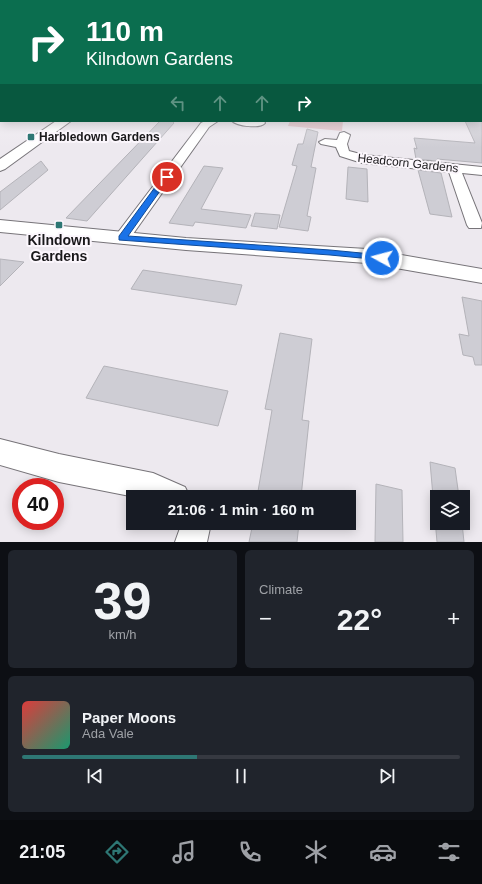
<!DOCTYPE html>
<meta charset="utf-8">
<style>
body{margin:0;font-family:Arial,sans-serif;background:#20242c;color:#f1f3f6;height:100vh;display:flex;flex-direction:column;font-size:15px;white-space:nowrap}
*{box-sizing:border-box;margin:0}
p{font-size:13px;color:#9ea1a6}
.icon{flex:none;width:22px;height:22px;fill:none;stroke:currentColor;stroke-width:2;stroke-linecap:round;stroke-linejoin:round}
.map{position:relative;height:542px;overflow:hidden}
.side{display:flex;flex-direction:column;gap:8px;padding:8px;background:#0d0f14;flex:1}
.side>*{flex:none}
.top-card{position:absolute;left:0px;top:0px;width:482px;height:122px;box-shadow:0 2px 10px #0003;background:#0b6e4f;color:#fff;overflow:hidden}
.fabs{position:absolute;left:430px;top:490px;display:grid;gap:8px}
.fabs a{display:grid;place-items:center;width:40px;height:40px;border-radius:0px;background:#171b24;box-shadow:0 2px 10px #0003;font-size:20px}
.speed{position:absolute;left:12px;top:478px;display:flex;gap:8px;font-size:20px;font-weight:700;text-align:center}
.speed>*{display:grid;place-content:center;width:52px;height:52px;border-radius:50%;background:#171b24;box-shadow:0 2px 10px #0003;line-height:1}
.speed .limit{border:6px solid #d22;background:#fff;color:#111}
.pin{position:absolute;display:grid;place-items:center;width:34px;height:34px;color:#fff;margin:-17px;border:2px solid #fff;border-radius:50%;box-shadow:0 1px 4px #0007}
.me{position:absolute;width:44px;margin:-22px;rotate:277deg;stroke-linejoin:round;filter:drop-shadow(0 0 3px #0008)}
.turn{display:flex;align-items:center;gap:14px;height:84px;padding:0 20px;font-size:18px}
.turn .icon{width:52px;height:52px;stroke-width:2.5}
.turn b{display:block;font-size:28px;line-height:34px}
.lanes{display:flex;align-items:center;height:38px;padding:0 20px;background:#0003;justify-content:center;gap:20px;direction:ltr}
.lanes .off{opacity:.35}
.big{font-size:30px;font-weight:800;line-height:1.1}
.side .widget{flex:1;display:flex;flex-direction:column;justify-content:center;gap:6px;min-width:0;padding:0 14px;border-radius:6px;background:#20242c}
.side .dial{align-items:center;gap:0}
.dial b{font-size:52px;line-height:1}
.song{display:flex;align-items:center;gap:12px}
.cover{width:48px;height:48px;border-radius:6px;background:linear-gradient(135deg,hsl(0 70% 55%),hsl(160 70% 35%))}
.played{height:4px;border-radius:2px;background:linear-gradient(90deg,#2e7774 40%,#363941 40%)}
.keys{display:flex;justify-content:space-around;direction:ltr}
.heat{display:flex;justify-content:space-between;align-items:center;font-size:22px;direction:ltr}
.side .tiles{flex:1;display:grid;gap:8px;grid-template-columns:1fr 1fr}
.widget:last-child{grid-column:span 2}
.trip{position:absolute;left:126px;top:490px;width:230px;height:40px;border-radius:0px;background:#171b24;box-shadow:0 2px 10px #0003;font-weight:800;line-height:40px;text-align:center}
.menu{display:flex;height:64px;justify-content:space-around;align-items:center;background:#090b0e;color:#9ea1a6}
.menu .icon{width:28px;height:28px}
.menu .current{color:#2e7774}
.menu b{font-size:18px;color:#f1f3f6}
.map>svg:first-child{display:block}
</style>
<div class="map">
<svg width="482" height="542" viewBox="0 0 482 542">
<rect width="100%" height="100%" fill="#ede9ef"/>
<!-- green -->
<polygon fill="#e2c4c9" points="290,121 343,121 342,131 288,126"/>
<!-- building -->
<g fill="#cecdd4" stroke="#b4b3b9">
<polygon points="160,121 172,121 174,123 87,221 66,218"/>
<polygon points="465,121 482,121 482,163 437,159 437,161 416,159 414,148 417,149 414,138 475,143"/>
<polygon points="307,129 318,132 311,167 316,168 307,216 311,217 308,231 279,227 297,166 292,165 298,144 303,144"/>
<polygon points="41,161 48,170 0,210 0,192"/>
<polygon points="204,166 223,168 201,209 251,215 246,228 195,222 193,226 169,223"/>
<polygon points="348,167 367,169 368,202 346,199"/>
<polygon points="418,170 441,173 452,217 430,214"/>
<polygon points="255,213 280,215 277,229 251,226"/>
<polygon points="0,259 24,262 0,286"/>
<polygon points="143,270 242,285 236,305 131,289"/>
<polygon points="462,297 482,301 482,365 475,365 473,357 463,355 459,334 469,336"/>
<polygon points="280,333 312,339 302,420 309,421 301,497 257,497 272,410 265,409"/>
<polygon points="104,366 228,391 218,426 86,398"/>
<polygon points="430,462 455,468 459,497 437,497 437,523 462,523 464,542 437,542"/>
<polygon points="376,484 402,490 403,542 375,542"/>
<polygon points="253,523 299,523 297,542 249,542"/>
</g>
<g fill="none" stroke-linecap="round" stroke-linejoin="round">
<!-- street casing -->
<g stroke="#777479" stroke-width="2">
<g id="street">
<rect x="481" y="111" width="1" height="6"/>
<polygon points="205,121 218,121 209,127 128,241 122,243 116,241 114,238 116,235 201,123"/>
<path d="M232,121H264L265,123C260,129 237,126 232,121Z"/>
<polygon points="344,132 350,135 347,144 349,151 364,155 482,167 482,175 462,173 482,223 481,228 469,228 467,225 449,172 362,163 340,156 336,147 321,144 319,142 325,139 337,140 340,133"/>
<polygon points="0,439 59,454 153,473 185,487 190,497 135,497 59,482 0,465"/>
<polygon points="178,523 208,523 210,528 207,542 175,542 180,528"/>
</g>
</g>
<!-- secondary casing -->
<g stroke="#777479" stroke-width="2">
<g id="secondary">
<polygon points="56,121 71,121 5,169 0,171 0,159"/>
<polygon points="0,220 186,238 367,249 482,269 482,283 367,263 186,250 0,232"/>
</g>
</g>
<!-- street -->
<use href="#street" fill="#fff" fill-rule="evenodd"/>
<!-- secondary -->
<use href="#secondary" fill="#fff" fill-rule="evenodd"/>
</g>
<!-- sky -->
<linearGradient id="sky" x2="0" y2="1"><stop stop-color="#92b8e4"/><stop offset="0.49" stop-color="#f7f5f8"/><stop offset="1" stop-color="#f7f5f8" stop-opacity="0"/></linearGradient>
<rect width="482" height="148" fill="url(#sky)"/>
<!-- route -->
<polygon fill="#1a73e8" stroke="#114b97" points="164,175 170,177 128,236 330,250 382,255 386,258 382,260 330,255 119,240 119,236"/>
<!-- markers -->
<g fill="#2e7774" stroke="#fbf6fc" stroke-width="1.5">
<rect x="27" y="133" width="8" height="8" rx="2"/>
<rect x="55" y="221" width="8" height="8" rx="2"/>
</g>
<g text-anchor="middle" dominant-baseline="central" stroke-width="4" stroke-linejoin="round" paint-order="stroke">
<!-- far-poi labels -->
<g font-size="12" font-weight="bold" fill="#19181a" stroke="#fbf6fc" text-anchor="start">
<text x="39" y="137">Harbledown Gardens</text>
</g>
<!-- far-street labels -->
<g font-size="12" fill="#19181a" stroke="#fbf6fc">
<text transform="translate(408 163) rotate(6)">Headcorn Gardens</text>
</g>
<!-- poi labels -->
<g font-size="14" font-weight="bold" fill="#19181a" stroke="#fbf6fc">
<text x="59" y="240">Kilndown<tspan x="59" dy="16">Gardens</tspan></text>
</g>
</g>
</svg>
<div class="fabs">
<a><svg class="icon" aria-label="layers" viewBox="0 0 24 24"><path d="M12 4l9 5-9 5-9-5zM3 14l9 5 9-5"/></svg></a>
</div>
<div class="speed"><div class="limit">40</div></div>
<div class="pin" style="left:167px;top:177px;background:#d93025"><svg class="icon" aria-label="arrive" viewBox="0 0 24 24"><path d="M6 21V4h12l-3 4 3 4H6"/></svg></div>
<svg class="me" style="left:382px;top:258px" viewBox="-20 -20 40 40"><circle r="17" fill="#1a73e8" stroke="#fff" stroke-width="3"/><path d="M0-11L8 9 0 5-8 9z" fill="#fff"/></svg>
<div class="trip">21:06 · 1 min · 160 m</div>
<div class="top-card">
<div class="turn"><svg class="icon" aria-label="right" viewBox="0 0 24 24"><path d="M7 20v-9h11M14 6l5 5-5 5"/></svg><div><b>110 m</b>Kilndown Gardens</div></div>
<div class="lanes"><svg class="icon off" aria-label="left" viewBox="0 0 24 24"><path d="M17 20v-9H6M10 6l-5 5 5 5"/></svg><svg class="icon off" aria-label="ahead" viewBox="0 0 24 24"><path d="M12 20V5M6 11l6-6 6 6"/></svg><svg class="icon off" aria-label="ahead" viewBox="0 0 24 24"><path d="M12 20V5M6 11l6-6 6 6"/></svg><svg class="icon" aria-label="right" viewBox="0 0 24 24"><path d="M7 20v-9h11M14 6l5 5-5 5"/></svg></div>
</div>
</div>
<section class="side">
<div class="tiles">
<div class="widget dial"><b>39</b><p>km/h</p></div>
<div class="widget"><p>Climate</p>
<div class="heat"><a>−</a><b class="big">22°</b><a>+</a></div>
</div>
<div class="widget">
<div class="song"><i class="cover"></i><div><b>Paper Moons</b><p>Ada Vale</p></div></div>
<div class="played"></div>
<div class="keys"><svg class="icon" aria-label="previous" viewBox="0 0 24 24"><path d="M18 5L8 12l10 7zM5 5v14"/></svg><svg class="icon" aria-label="pause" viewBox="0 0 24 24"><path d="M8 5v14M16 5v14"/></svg><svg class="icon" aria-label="next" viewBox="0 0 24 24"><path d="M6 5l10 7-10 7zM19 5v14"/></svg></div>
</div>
</div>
</section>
<nav class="menu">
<b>21:05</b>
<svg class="icon current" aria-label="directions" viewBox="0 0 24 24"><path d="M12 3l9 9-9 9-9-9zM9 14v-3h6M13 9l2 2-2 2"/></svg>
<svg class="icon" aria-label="music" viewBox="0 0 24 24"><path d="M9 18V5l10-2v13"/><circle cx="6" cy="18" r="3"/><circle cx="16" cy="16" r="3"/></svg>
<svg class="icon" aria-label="phone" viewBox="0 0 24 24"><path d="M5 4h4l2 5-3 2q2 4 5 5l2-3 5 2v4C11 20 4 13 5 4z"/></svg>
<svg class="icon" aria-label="climate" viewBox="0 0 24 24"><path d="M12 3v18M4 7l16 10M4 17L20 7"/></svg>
<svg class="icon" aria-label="car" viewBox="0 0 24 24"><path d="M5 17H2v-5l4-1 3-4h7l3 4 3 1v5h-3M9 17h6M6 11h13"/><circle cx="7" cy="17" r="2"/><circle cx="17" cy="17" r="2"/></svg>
<svg class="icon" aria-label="filters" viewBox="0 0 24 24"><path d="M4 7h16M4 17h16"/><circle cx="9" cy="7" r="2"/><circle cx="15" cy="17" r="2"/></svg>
</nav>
